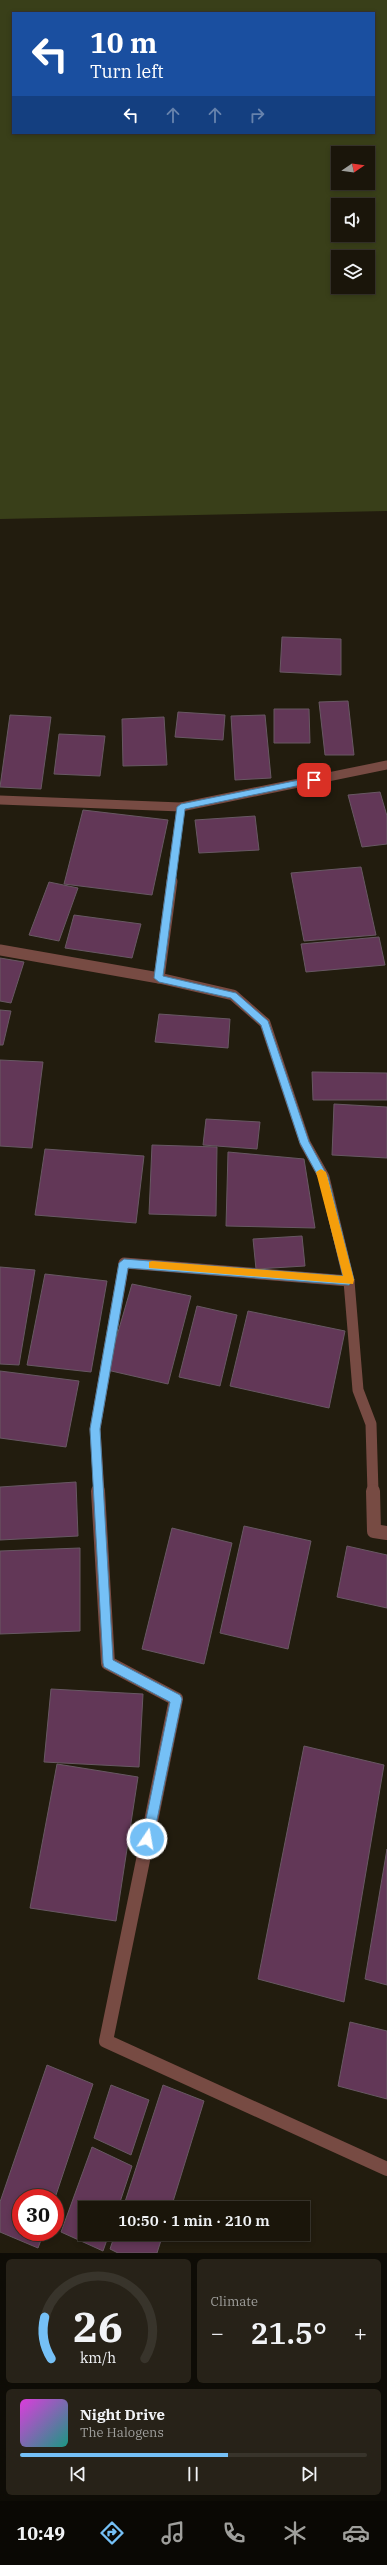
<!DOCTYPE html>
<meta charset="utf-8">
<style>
body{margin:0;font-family:"IBM Plex Serif",serif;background:#272218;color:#f1f3f6;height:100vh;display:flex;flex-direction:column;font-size:15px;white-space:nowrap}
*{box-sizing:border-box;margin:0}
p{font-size:13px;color:#9f9f9c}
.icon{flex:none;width:22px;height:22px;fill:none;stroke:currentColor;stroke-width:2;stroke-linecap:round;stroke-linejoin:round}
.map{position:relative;height:2253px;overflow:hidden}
.side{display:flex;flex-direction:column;gap:6px;padding:6px;background:#0e0c06;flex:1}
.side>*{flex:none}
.top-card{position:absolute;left:12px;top:12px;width:363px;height:122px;border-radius:0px;box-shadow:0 2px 6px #0003,0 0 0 1px #38342b;background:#1a4fa0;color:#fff;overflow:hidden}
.needle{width:26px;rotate:77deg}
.buttons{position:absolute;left:331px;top:146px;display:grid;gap:8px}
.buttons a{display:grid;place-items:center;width:44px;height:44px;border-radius:0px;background:#1a150a;box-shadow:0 2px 6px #0003,0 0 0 1px #38342b;font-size:20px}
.speed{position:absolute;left:12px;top:2189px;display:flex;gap:8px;font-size:20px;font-weight:700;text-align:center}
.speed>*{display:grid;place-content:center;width:52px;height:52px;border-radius:50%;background:#1a150a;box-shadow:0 2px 6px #0003,0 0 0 1px #38342b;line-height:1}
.speed .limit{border:6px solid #d22;background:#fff;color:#111}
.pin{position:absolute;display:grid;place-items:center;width:34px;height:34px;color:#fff;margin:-17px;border-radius:8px;box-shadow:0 2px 6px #0006}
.me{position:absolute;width:44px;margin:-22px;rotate:12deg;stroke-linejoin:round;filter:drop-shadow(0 0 3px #0008)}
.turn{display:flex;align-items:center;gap:14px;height:84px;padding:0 12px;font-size:18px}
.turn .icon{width:52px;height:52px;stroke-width:2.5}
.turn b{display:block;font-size:28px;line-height:34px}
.lanes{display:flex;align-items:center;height:38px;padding:0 12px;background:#0003;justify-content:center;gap:20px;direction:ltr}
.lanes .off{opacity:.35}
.big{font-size:30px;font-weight:600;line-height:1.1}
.side .widget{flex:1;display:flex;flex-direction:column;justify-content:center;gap:6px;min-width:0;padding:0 14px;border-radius:6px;background:#272218}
.side .dial{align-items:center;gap:0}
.dial svg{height:104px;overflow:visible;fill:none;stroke:#38342b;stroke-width:7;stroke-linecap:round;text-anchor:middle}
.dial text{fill:#f1f3f6;stroke:none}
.song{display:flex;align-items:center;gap:12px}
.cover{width:48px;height:48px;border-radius:6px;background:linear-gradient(135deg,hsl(300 70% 55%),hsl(170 70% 35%))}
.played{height:4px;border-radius:2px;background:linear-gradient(90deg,#75c0f6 60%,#38342b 60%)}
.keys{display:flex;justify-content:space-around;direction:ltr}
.heat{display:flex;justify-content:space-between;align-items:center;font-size:22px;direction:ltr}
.side .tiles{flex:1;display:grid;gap:6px;grid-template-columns:1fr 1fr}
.widget:last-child{grid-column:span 2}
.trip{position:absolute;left:78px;top:2201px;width:232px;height:40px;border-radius:0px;background:#1a150a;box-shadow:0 2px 6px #0003,0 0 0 1px #38342b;font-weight:600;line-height:40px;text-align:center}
.dock{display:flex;height:64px;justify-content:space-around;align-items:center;background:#0a0804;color:#9f9f9c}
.dock .icon{width:28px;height:28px}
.dock .active{color:#75c0f6}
.dock b{font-size:18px;color:#f1f3f6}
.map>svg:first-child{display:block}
</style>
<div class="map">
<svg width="387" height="2253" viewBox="0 0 387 2253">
<rect width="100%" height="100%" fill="#221c0e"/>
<!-- green -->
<path fill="#393f19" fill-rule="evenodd" d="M0,0H387V511L0,519ZM13,13H374V133H13ZM338,153H368V183H338ZM338,205H368V235H338ZM338,257H368V287H338Z"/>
<!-- building -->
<g fill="#623757" stroke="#685863">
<polygon points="282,637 341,639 341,675 280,672"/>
<polygon points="348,701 354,755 325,755 319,702"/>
<polygon points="274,709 309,709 310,743 274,743"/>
<polygon points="178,712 225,715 223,740 175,737"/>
<polygon points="10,715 51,717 41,789 0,787"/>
<polygon points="265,715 271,778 235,780 231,716"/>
<polygon points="164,717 167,765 123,766 122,719"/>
<polygon points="59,734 105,736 100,776 54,774"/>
<polygon points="380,792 387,816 387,844 362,847 348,795"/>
<polygon points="83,810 168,820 152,895 64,884"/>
<polygon points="255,816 259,850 199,853 195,820"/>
<polygon points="361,867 376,935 304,941 291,873"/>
<polygon points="49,882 78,888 59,941 29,935"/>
<polygon points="74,915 141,924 132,958 65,948"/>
<polygon points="379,937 385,965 306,972 301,944"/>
<polygon points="0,958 24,962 11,1003 0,1001"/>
<polygon points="0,1010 11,1011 3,1045 0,1045"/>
<polygon points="159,1014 230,1019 228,1048 155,1042"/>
<polygon points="0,1060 43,1062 32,1148 0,1146"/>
<polygon points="312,1072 387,1073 387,1100 313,1100"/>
<polygon points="334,1104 387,1107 387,1158 332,1155"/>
<polygon points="206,1119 260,1122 257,1149 203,1145"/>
<polygon points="152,1145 217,1147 216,1216 149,1214"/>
<polygon points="45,1149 144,1156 136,1223 35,1215"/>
<polygon points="228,1152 304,1159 315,1228 226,1226"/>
<polygon points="302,1236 305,1266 256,1269 253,1239"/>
<polygon points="0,1267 35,1270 19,1365 0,1364"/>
<polygon points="45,1274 107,1281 91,1372 27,1365"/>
<polygon points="132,1284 191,1296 168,1384 107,1370"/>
<polygon points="197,1306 237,1315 220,1386 179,1377"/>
<polygon points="248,1311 345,1331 329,1408 230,1386"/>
<polygon points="0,1371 79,1381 66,1447 0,1438"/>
<polygon points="76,1482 78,1536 0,1540 0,1487"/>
<polygon points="244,1526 311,1541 288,1649 220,1633"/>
<polygon points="172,1528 232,1543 204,1664 142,1649"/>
<polygon points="347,1546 387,1555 387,1608 337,1597"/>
<polygon points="80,1548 80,1631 0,1634 0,1551"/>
<polygon points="51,1689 143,1694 139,1767 44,1762"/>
<polygon points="304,1746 384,1765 344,2002 258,1979"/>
<polygon points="57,1764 138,1777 116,1921 30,1908"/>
<polygon points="387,1849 387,1985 365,1979"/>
<polygon points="350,2022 387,2031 387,2099 338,2086"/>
<polygon points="47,2065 93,2084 55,2198 21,2198 21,2232 44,2232 38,2248 0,2232 0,2202"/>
<polygon points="111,2085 149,2100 131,2155 94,2138"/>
<polygon points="163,2085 204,2101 171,2208 123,2208"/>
<polygon points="92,2147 132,2166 118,2208 85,2208 85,2234 109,2234 103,2251 61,2232"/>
<polygon points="115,2234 163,2234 157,2253 118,2253 110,2249"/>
</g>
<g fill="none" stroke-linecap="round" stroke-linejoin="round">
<!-- minor-far2 -->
<g stroke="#774b43" stroke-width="9">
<polyline points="0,800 181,807 387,765"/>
<polyline points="171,882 181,807"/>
</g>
<!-- minor-far1 -->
<g stroke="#774b43" stroke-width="11">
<polyline points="0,950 159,978 233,995 265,1023 305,1143 324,1177 349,1281 358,1390 371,1424 373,1492"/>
<polyline points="159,978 172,881"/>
<polyline points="99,1492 95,1429 124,1263 349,1281"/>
</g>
<!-- minor -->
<g stroke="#774b43" stroke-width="14">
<polyline points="98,1491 108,1663 176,1699 106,2041 387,2169"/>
<polyline points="373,1491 374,1531 387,1533"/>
</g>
</g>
<!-- route -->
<polygon fill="#75c0f6" stroke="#4c7da0" points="314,777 316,778 316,782 185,809 163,976 236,993 268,1021 309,1142 328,1177 354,1280 349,1285 128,1268 100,1429 113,1660 180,1695 182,1699 153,1839 147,1845 142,1839 170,1702 104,1667 103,1663 90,1429 119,1263 124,1259 343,1276 319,1178 300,1143 261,1025 231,998 159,982 154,978 177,807 181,804"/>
<!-- slow -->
<polygon fill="#f59e0b" points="321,1169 326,1172 354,1280 353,1284 149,1268 149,1262 152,1261 343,1276 316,1172"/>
</svg>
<div class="buttons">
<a><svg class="needle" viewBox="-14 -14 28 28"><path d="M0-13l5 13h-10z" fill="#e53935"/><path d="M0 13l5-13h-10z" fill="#9f9f9c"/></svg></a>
<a><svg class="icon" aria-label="sound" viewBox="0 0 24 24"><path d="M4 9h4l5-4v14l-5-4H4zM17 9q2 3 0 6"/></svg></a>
<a><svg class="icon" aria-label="layers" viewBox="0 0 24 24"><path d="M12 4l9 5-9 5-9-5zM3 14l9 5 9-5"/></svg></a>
</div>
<div class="speed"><div class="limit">30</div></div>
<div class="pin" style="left:314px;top:780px;background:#d93025"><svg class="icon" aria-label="arrive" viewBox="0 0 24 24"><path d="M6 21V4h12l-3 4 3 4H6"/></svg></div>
<svg class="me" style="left:147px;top:1839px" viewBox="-20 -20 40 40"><circle r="17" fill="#75c0f6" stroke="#fff" stroke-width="3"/><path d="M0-11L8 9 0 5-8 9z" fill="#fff"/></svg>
<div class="trip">10:50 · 1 min · 210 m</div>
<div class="top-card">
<div class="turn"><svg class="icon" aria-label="left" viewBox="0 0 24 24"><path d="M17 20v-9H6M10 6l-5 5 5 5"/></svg><div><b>10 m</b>Turn left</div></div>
<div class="lanes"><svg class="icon" aria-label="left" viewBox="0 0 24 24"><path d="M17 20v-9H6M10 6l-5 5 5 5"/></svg><svg class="icon off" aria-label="ahead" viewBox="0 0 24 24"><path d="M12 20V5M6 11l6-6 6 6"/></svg><svg class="icon off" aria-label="ahead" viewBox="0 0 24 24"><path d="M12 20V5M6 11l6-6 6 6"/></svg><svg class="icon off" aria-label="right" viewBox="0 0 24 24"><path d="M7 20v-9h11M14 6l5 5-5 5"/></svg></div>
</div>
</div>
<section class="side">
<div class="tiles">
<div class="widget dial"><svg viewBox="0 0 100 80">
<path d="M14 69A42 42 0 1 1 86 69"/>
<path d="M14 69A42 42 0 0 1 9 37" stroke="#75c0f6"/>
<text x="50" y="56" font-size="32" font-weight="700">26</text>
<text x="50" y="72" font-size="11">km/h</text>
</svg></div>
<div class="widget"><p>Climate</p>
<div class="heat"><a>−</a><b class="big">21.5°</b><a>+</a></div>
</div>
<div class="widget">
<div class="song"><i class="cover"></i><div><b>Night Drive</b><p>The Halogens</p></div></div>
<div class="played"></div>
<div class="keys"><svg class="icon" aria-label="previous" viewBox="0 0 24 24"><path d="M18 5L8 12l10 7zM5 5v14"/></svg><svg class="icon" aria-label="pause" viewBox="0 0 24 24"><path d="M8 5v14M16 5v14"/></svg><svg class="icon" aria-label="next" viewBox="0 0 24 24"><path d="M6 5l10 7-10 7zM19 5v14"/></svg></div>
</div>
</div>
</section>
<nav class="dock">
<b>10:49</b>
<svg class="icon active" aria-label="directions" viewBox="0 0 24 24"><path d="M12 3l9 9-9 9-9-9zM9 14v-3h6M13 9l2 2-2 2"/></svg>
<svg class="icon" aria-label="music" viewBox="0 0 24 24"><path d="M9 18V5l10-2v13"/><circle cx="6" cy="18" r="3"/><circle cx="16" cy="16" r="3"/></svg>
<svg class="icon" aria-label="phone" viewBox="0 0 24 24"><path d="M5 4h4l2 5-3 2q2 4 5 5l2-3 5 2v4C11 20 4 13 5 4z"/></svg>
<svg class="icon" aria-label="climate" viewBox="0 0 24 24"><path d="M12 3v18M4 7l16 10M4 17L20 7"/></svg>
<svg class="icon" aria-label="car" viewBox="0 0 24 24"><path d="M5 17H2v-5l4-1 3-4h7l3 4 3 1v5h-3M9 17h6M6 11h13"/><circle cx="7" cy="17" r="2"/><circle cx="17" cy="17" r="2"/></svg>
</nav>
